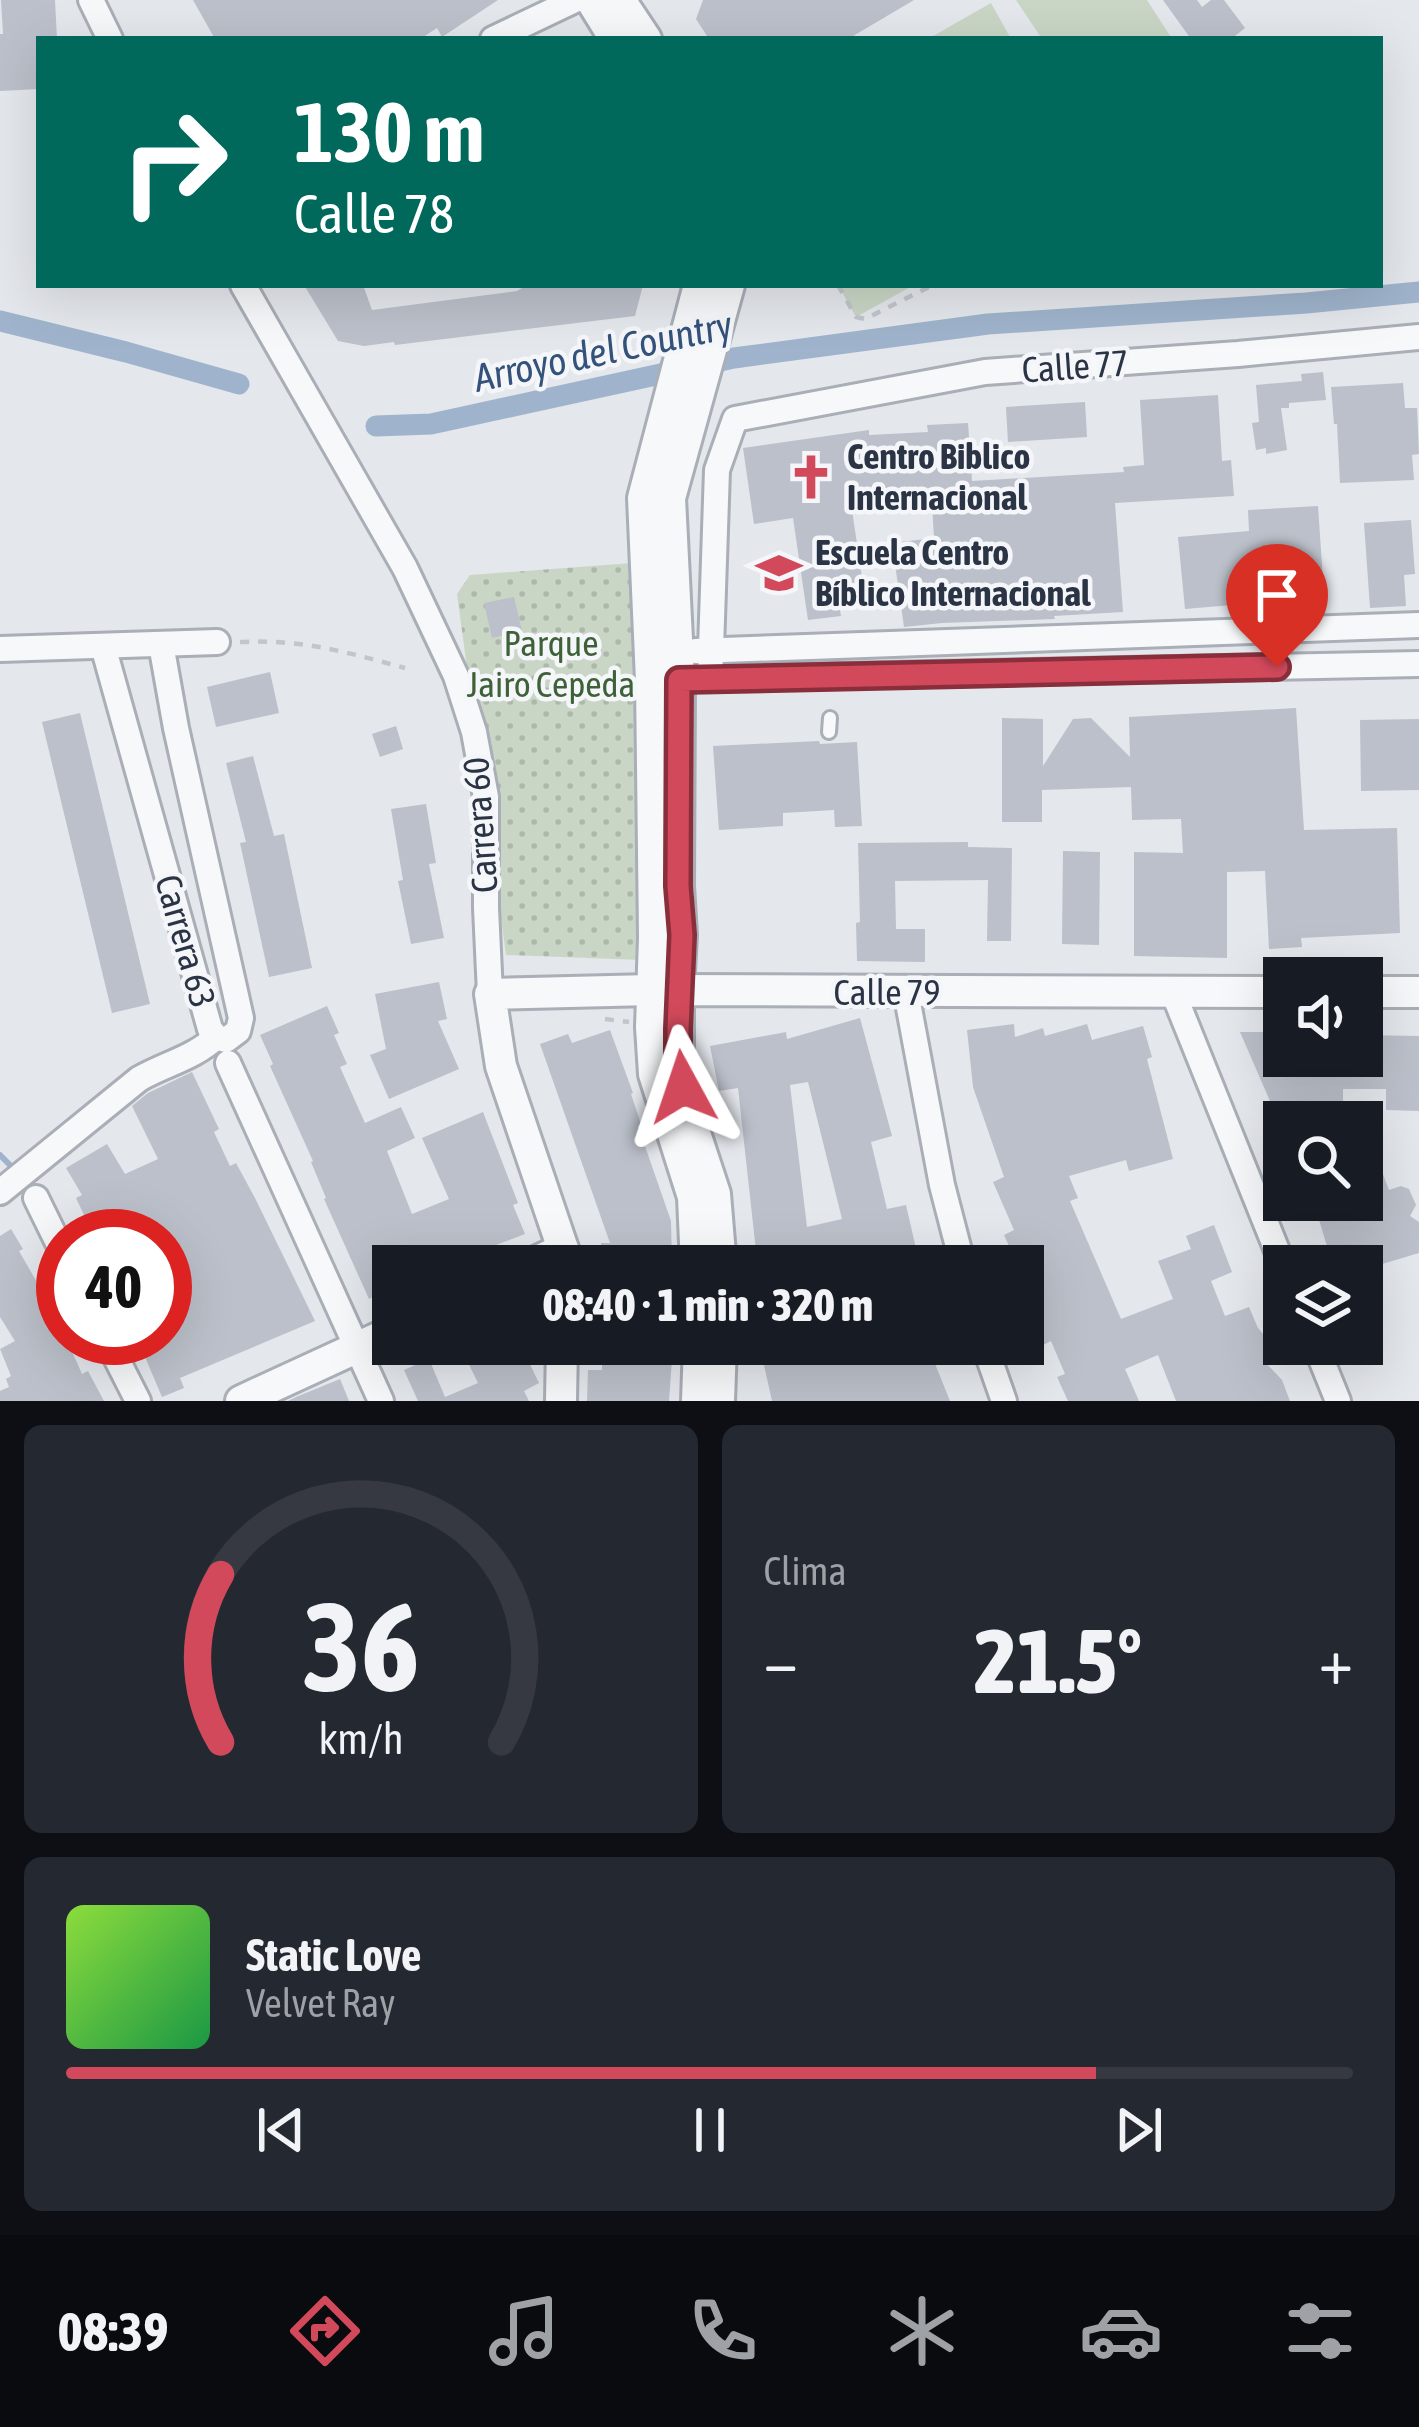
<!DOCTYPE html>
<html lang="es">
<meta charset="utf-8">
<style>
body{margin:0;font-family:"Asap Condensed",sans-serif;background:#242831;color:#f1f3f6;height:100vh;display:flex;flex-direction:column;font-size:45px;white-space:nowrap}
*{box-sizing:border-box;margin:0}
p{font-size:39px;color:#9ea1a6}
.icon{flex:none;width:66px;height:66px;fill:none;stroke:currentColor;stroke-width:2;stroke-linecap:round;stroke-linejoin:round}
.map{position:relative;height:1401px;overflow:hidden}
.sheet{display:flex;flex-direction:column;gap:24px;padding:24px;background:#0d0f14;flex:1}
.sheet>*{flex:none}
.hud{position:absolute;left:36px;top:36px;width:1347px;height:252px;border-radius:0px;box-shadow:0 12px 48px #0002;background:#00695c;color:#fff;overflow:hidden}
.buttons{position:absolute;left:1263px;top:957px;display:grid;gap:24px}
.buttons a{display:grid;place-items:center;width:120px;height:120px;border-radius:0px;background:#171b24;box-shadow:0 12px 48px #0002;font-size:60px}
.speed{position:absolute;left:36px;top:1209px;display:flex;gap:24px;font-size:60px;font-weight:700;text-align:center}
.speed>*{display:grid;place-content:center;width:156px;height:156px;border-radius:50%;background:#171b24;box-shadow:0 12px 48px #0002;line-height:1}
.speed .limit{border:18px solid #d22;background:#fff;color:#111}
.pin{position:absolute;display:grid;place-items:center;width:102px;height:102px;color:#fff;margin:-123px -51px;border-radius:50% 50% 50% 0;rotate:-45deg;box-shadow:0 0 12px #0007}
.pin .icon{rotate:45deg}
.me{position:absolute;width:132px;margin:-66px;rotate:355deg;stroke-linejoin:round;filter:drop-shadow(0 0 9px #0008)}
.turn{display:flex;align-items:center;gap:42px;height:252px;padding:0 60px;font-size:54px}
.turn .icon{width:156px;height:156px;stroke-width:2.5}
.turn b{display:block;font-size:84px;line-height:102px}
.big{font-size:90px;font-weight:800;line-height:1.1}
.sheet .tile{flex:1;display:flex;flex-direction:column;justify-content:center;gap:18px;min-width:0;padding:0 42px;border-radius:18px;background:#242831}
.sheet .dial{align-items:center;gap:0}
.dial svg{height:312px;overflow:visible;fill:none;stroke:#363941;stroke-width:7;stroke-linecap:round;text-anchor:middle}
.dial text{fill:#f1f3f6;stroke:none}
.song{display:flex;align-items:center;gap:36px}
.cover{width:144px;height:144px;border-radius:18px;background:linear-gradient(135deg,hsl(90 70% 55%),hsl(140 70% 35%))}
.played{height:12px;border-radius:6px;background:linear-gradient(90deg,#d1495b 80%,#363941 80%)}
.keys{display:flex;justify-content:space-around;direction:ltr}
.heat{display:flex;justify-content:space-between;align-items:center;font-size:66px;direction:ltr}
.sheet .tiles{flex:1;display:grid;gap:24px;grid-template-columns:1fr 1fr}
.tile:last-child{grid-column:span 2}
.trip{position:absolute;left:372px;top:1245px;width:672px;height:120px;border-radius:0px;background:#171b24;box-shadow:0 12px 48px #0002;font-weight:800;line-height:120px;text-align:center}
.dock{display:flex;height:192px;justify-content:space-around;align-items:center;background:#090b0e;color:#9ea1a6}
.dock .icon{width:84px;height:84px}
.dock .current{color:#d1495b}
.dock b{font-size:54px;color:#f1f3f6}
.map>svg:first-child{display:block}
</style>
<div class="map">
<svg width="1419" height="1401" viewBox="0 0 1419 1401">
<defs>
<pattern id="park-dots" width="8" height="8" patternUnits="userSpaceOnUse" patternTransform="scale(3)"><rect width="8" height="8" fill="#c9d6c5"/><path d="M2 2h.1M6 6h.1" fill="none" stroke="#adb8ab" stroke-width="1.8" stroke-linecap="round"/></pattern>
</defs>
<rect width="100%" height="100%" fill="#e4e7ec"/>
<!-- green -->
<g fill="#c9d6c5">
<polygon points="1016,0 1147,0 1172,39 1042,39"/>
<polygon points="991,3 1011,39 928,39"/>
<polygon points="838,285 914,285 856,317"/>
</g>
<!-- park -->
<polygon fill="url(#park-dots)" points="633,563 642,960 506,955 457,594 470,575"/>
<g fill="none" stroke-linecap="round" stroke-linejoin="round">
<!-- stream -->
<polyline stroke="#9fb4cc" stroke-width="6" points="0,1155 16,1171"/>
<!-- canal -->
<g stroke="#9fb4cc" stroke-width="21">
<polyline points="0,321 126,352 239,384"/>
<polyline points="376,426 431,424 734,358 988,324 1306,303 1419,292"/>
</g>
</g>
<!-- building -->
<g fill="#bbc0ca" fill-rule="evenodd">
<polygon points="1,0 55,0 57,39 39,39 39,89 0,91 0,34 3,34"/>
<polygon points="193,0 498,0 442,37 437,28 420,39 215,39"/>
<polygon points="703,0 914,0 848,39 709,39 696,19"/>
<polygon points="1163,0 1197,0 1202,7 1211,0 1224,0 1245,28 1231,39 1191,39"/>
<polygon points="304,285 363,285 372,310 517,291 527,285 643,285 635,316 395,345 394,342 364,346 338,341"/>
<polygon points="1323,372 1326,400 1289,403 1289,408 1281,408 1287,450 1266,454 1266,448 1256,450 1252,423 1259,422 1256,385 1302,381 1301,374"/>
<polygon points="1403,383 1405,408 1417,408 1419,454 1412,455 1414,480 1340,483 1337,424 1334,424 1331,387"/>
<polygon points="1218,395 1222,461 1231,460 1234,496 1115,503 1123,612 1054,616 1055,619 942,623 904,627 892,543 934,538 932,503 852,510 864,591 837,594 841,616 808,620 793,518 754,524 743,448 869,430 869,435 928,432 927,425 968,423 972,481 1124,472 1123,467 1144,465 1140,400"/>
<polygon points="1085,402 1087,437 1008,442 1006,407"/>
<polygon points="1318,506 1324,594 1232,600 1232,605 1185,609 1178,537 1249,531 1248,510"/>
<polygon points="1411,520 1415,574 1404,575 1406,606 1370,608 1364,523"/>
<polygon points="514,597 522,631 492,638 484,603"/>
<polygon points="270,672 279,713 216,727 207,687"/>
<polygon points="1296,708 1304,830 1397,828 1400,933 1301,938 1302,947 1269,949 1265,871 1227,872 1227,958 1134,956 1134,852 1183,853 1181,819 1132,820 1131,787 1042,790 1042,822 1002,822 1002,718 1043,719 1043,766 1073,719 1091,718 1130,757 1129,717"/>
<polygon points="80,713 150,1004 112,1013 42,722"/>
<polygon points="1419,719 1419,790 1361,791 1360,720"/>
<polygon points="396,726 403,749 380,757 372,734"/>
<polygon points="819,741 820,744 857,742 862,826 835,827 834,810 783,813 783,826 719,830 713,746"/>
<polygon points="253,756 274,836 284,834 312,968 269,977 240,843 246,842 226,763"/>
<polygon points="426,804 436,863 429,864 444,938 411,944 398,881 403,880 391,809"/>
<polygon points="968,842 968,847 1012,848 1011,941 987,941 988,880 895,881 896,929 925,929 925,962 857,961 856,923 860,922 858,843"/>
<polygon points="1063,851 1100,852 1099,945 1062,944"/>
<polygon points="439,982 447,1019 438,1021 459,1069 389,1099 370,1055 386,1049 375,994"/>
<polygon points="327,1006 339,1033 334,1035 347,1064 340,1067 365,1123 401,1107 415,1138 387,1151 412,1214 449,1199 422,1138 483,1112 518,1203 513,1205 525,1234 441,1266 393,1266 393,1287 369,1299 324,1199 326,1198 311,1162 313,1161 270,1066 273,1064 260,1035"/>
<path d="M860,1018L892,1136L871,1142L887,1209L906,1205L920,1266H764L763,1259L757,1260L738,1088L719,1091L710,1046L786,1032L787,1039ZM808,1082L842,1219L807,1227L790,1085Z"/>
<polygon points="1014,1024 1015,1037 1043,1028 1045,1036 1087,1024 1092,1040 1143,1026 1152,1057 1147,1059 1173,1159 1129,1171 1126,1160 1069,1176 1078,1198 1070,1201 1121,1319 1173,1299 1158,1261 1191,1249 1186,1236 1214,1225 1232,1272 1211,1281 1225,1316 1249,1307 1258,1328 1274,1347 1263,1360 1282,1380 1290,1401 1176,1401 1158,1355 1125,1369 1139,1401 1068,1401 1057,1377 1065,1374 1051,1341 1043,1345 1023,1298 1023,1295 1030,1292 1023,1277 1023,1266 1018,1266 1004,1235 1014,1230 993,1182 1004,1177 973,1087 967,1030"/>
<polygon points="610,1030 633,1093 631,1094 641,1124 638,1126 671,1221 672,1266 601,1266 601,1243 610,1243 540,1044 568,1034 572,1043"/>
<polygon points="1240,1032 1284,1032 1284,1056 1362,1056 1362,1035 1419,1036 1419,1111 1386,1110 1386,1089 1343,1089 1343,1109 1309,1109 1309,1121 1279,1122"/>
<polygon points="192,1072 219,1129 214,1132 230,1166 236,1163 255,1198 315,1321 180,1378 184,1388 162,1397 137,1338 165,1338 165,1236 94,1236 76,1198 82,1195 66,1168 107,1144 125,1174 158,1159 132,1106 148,1093"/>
<polygon points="1363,1122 1389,1190 1401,1186 1409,1189 1416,1205 1410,1216 1419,1222 1419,1253 1362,1270 1362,1266 1333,1266 1313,1200 1362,1200"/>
<polygon points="11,1229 23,1249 19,1251 54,1312 63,1338 66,1338 82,1374 88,1371 104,1401 0,1401 0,1391 9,1387 6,1379 11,1376 0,1349 15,1341 0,1317 0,1236"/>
<polygon points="459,1344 520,1344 539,1383 524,1391 529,1401 418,1401 404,1370 429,1359 445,1397 478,1383"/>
<polygon points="602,1344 673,1344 669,1401 587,1401 588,1370 602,1370"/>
<polygon points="783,1344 927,1344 950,1401 772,1401 764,1365 787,1359"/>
<polygon points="340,1379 349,1401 288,1401 296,1397"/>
</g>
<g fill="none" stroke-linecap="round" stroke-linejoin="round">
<!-- service casing -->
<g stroke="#a9aeb7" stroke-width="18">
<polyline id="service" points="829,732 830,718"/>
</g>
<!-- minor casing -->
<g stroke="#a9aeb7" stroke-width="30">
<g id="minor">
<polyline points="91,0 110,39"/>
<polyline points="493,39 575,0"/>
<polyline points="243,285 405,568 456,676 474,732 486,797 486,908 490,994"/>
<polyline points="103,646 210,1029 216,1037 226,1040 238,1031 241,1018 176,728 161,644"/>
<polyline points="0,649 217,642"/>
<polyline points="696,651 1419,625"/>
<polyline points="695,679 1419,664"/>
<polyline points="710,679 717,470 735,419 985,372 1238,354 1419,337"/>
<polyline points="906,992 942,1185 963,1266"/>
<polyline points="1173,992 1284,1268"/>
<polyline points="228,1063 381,1401"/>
<path d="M0,1192L139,1079C165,1064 194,1058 216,1037"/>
<polyline points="36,1198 63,1253"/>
<polyline points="106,1338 138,1401"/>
<polyline points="984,1344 1004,1401"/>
<polyline points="1315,1344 1338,1401"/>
</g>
</g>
<!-- tertiary casing -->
<g stroke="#a9aeb7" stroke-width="36">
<g id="tertiary">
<polyline points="591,0 615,39"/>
<polyline points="620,0 646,39"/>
<polyline points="1362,992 1419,992"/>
<polyline points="527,1266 563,1249"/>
<polyline points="562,1266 563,1249 501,1066 490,994 651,990 1284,992"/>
<polyline points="696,1266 693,1197 654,1074 651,1027 654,938 651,680 643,498 699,285"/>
<polyline points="721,1266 715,1194 688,1112 678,1062 678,990 681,935 678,886 679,680 670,498 729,285"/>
<polyline points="241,1401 393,1331"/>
<polyline points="561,1401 562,1344"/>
<polyline points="697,1401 699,1344"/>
<polyline points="719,1401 721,1344"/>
</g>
</g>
<!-- path -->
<g stroke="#c2c5cb" stroke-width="4.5" stroke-dasharray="9 9" stroke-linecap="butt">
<polyline points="838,285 856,317 865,319 933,285"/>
<path d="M240,642C302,639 346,652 405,668"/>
<polyline points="605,1019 629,1022"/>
</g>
<!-- service -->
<use href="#service" stroke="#f7f8fa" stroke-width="12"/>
<!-- minor -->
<use href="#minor" stroke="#f7f8fa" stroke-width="24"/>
<!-- tertiary -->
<use href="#tertiary" stroke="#f7f8fa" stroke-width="30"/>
</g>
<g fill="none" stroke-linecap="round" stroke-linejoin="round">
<!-- route casing -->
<g stroke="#882f3b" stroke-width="30">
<polyline id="route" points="683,1087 678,1062 678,1029 682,935 678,886 679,680 1277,667"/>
</g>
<!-- route -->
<use href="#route" stroke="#d1495b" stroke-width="21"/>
</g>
<!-- icons -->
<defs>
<g id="church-bare" transform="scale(3.6)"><path d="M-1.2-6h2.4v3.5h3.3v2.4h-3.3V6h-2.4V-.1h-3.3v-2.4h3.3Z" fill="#d1495b" stroke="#f4f6f9" stroke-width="2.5" paint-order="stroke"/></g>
<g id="school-bare" transform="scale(3.6)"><path d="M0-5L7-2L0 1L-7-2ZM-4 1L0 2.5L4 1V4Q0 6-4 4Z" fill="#d1495b" stroke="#f4f6f9" stroke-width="2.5" paint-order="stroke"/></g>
</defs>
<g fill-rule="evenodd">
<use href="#church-bare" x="811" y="477"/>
<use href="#school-bare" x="779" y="573"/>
</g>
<g text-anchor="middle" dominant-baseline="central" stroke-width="9" stroke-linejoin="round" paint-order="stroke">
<!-- street labels -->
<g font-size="36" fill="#2b3445" stroke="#f4f6f9">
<text transform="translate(1075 366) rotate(-4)">Calle 77</text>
<text transform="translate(480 825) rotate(-94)">Carrera 60</text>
<text transform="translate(186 941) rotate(74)">Carrera 63</text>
<text x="887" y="992">Calle 79</text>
</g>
<!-- poi labels -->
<g font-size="36" font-weight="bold" fill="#2b3445" stroke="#f4f6f9" text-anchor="start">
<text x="847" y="456">Centro Biblico<tspan x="847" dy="41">Internacional</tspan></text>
<text x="815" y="552">Escuela Centro<tspan x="815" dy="41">Bíblico Internacional</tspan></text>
</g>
<!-- park labels -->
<g font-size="36" fill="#3f6138" stroke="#f4f6f9">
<text x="551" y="643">Parque<tspan x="551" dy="41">Jairo Cepeda</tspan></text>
</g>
<!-- water labels -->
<g font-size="39" font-style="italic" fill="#34527a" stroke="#f4f6f9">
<text transform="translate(603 351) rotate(-12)">Arroyo del Country</text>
</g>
</g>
</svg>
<div class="buttons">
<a><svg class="icon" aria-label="sound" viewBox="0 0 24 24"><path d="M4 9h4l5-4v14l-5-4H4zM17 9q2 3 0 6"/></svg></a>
<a><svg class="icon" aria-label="search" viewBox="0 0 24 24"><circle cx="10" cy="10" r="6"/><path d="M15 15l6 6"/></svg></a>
<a><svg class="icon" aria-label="layers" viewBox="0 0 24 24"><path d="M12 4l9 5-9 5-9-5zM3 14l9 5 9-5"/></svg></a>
</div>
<div class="speed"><div class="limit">40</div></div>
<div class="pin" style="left:1277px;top:667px;background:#d93025"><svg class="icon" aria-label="arrive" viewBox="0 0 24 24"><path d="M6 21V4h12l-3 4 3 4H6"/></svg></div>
<svg class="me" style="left:683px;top:1087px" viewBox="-20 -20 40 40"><path d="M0-17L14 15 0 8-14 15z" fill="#d1495b" stroke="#fff" stroke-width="4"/></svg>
<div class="trip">08:40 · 1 min · 320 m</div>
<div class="hud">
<div class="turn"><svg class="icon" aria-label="right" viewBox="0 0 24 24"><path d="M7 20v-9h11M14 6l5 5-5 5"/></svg><div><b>130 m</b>Calle 78</div></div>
</div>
</div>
<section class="sheet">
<div class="tiles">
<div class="tile dial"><svg viewBox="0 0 100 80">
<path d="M14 69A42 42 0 1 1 86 69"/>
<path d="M14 69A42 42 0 0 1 14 26" stroke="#d1495b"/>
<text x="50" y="56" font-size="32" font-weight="700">36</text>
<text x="50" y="72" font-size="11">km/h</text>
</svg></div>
<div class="tile"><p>Clima</p>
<div class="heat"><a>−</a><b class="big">21.5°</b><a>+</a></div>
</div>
<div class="tile">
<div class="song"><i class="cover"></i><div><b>Static Love</b><p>Velvet Ray</p></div></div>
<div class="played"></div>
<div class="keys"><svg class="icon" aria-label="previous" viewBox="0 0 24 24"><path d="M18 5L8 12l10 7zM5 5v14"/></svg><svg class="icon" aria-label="pause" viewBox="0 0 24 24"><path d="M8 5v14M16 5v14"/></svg><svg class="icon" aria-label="next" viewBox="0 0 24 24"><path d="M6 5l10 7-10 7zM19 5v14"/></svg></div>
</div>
</div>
</section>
<nav class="dock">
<b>08:39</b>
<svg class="icon current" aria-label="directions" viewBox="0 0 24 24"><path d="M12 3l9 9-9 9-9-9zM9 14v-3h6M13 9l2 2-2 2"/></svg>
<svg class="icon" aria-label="music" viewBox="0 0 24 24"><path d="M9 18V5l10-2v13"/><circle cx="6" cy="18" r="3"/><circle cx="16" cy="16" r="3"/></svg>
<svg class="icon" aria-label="phone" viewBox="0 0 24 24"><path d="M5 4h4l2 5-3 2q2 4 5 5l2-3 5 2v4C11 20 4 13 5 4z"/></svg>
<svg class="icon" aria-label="climate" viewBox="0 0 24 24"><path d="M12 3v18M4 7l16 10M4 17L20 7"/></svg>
<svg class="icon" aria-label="car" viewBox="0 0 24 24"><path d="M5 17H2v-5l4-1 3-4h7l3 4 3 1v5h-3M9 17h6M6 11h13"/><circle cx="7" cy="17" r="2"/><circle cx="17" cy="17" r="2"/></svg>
<svg class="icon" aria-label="filters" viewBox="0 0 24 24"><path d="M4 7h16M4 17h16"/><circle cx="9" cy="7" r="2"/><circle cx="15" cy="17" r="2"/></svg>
</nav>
